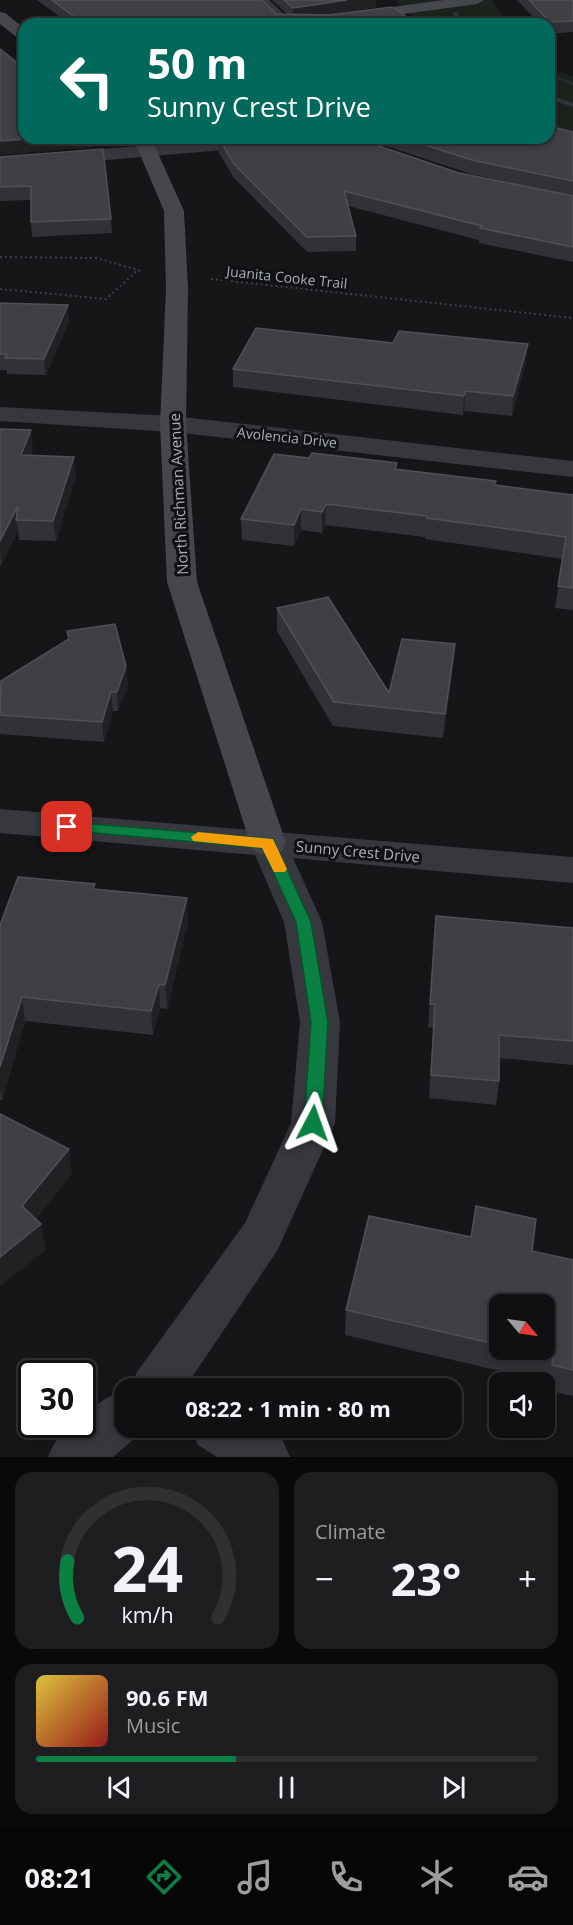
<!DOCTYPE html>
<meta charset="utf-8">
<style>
body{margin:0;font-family:"Open Sans",sans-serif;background:#1e1e20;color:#f1f3f6;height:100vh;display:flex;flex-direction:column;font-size:22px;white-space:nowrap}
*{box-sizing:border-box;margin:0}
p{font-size:20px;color:#9c9d9f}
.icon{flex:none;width:33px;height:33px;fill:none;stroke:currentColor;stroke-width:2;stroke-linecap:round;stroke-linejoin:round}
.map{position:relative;height:1457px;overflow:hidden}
.drawer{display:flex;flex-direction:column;gap:15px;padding:15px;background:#09090a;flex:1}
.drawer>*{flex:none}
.hud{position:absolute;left:18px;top:18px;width:537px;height:126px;border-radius:18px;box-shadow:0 3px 9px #0003,0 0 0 2px #303032;background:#00695c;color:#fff;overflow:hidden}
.needle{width:39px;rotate:119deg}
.controls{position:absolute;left:489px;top:1294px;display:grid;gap:12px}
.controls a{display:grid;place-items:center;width:66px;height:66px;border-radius:12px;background:#101012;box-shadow:0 3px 9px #0003,0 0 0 2px #303032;font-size:30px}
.speed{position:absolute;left:18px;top:1360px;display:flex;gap:12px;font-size:30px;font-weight:700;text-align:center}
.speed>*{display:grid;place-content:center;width:78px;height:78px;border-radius:50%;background:#101012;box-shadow:0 3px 9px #0003,0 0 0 2px #303032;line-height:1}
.speed .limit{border:3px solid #111;border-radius:9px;background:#fff;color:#111}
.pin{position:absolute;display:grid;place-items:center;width:51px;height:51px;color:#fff;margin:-26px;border-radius:12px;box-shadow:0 3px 9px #0006}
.me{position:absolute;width:66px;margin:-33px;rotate:4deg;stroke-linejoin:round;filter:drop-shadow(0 0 4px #0008)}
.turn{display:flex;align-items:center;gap:21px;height:126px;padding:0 30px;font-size:27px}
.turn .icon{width:78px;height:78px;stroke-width:2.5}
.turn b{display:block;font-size:42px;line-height:51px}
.big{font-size:45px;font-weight:700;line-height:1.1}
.drawer .tile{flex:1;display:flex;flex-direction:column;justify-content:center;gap:9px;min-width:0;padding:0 21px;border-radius:18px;background:#1e1e20}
.drawer .dial{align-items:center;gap:0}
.dial svg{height:156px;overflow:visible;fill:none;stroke:#303032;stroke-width:7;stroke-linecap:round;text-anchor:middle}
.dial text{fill:#f1f3f6;stroke:none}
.song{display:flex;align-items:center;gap:18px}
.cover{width:72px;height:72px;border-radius:9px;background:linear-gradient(135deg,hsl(50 70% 55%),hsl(0 70% 35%))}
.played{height:6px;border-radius:3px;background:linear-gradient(90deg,#0b8043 40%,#303032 40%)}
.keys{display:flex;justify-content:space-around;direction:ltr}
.heat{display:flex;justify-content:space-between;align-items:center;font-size:33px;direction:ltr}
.drawer .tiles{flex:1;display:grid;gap:15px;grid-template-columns:1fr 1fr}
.tile:last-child{grid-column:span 2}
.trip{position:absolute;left:114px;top:1378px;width:348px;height:60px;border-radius:18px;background:#101012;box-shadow:0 3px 9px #0003,0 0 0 2px #303032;font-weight:700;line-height:60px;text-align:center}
.dock{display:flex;height:96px;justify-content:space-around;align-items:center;background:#060607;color:#9c9d9f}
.dock .icon{width:42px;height:42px}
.dock .on{color:#0b8043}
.dock b{font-size:27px;color:#f1f3f6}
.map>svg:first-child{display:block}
</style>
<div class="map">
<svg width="573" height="1457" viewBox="0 0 573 1457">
<rect width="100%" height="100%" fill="#161618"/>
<!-- green -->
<g fill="#1c231d">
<polygon points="396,0 491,0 510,24 420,24"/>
<polygon points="549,68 573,77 573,131 549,125"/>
</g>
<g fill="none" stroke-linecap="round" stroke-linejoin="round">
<!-- stream -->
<g fill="#2c353c" fill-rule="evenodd">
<polygon points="453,12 457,12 463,24 457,24"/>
<polygon points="549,95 573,103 573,107 549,99"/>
</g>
<!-- path-far1 -->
<polyline stroke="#3d3f44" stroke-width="1.5" stroke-dasharray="1.5 2" stroke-linecap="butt" points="549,74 573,84"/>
<!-- path -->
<g stroke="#3d3f44" stroke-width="2" stroke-dasharray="2 3" stroke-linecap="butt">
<polyline points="0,257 97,258 141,271"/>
<polyline points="211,279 573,318"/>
<polyline points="0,289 106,299 138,270"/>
</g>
<!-- street -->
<g fill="#37383d" fill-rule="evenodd">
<polygon points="254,0 269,0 294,24 278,24"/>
<polygon points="241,138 316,138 313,142 307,143 0,169 0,157"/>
<polygon points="0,407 173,416 573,461 573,477 173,432 0,421"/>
<polygon points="0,809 573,857 573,883 293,858 322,922 340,1022 335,1123 277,1251 184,1389 130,1389 137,1372 245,1223 291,1123 300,1022 284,922 255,855 0,833"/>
<path d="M124,1391V1428H144L142,1432L113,1457H48C55,1441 63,1425 82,1425V1417L106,1398Z"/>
<polygon points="191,1428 264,1428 282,1439 290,1457 217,1457 198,1445"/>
</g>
<!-- secondary -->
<g fill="#45474d" fill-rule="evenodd">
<polygon points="444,0 484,0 477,4 330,24 289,24 296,20"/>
<polygon points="0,12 5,13 24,28 24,41 19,39 0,24"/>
<polygon points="133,138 151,138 184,211 188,289 186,424 197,582 286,843 281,852 268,855 255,852 250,843 167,582 160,424 166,289 164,211"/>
</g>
</g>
<!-- wall -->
<g fill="#323236" fill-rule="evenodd">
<polygon points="37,0 262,0 276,14 287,14 272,0 376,0 376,7 324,15 417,24 70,24"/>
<polygon points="517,0 573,0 573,32 549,34 549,24 540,24"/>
<polygon points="573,132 573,196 471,174 368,140 357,138 549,138"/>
<polygon points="219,139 459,173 573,196 573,262 479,243 479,240 348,206 356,236 356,251 307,252 234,178 219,153"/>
<polygon points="0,157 111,219 112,233 32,237 31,222 31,200 0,201"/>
<polygon points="0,303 69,321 46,375 7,374 7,370 0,370"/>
<polygon points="526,362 512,416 464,411 463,415 233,387 233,369"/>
<polygon points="0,429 33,449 31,455 76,476 56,541 19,540 18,530 1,565 0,565"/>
<polygon points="397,469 495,485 573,495 573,610 555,608 563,559 425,539 425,537 325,525 322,533 301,530 294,546 242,540 241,519"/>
<polygon points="277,608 389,693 453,668 443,738 333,726 277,631"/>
<polygon points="67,631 126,666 128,685 118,711 113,711 104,742 0,734 0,691 68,639"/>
<polygon points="96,889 188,922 167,1009 160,1008 153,1035 25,1021 2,1100 0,1100 0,925"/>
<polygon points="436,916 573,928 573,1065 499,1058 499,1081 496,1105 429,1098 433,1028 428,1027"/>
<path d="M532,1251L573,1260V1396L547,1390L548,1382L345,1335L346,1310ZM500,1305L544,1350H500Z"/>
</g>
<!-- shaded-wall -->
<g fill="#212124">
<polygon points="347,0 376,0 376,7 292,19 293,8"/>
<polygon points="42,138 93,138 94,147 0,155 0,141"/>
<polygon points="68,305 69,321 46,375 44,359"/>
<polygon points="528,344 526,362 512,416 513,396"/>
<polygon points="466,391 464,411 463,415 464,396"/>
<polygon points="31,430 33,449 23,475 21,455"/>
<polygon points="74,457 76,476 56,541 53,521"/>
<polygon points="326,504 325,525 322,533 322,512"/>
<polygon points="18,506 16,520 18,530 1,565 0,541"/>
<polygon points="301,509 301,530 294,546 294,525"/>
<polygon points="455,644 453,668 443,738 445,714"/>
<polygon points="126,666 128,685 118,711 117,692"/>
<polygon points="111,692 113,711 104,742 102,722"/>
<polygon points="187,898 188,922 167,1009 165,985"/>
<polygon points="159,984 160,1008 153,1035 151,1011"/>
<polygon points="22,997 25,1021 2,1100 0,1089 0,1067"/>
<polygon points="69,1149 72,1174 27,1231 22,1206"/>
<polygon points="41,1224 46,1250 0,1286 0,1257"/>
</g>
<!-- building -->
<g fill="#3f3f44" stroke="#4f5156" stroke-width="1.5">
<polygon points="52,0 262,0 276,14 330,15 392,7 417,24 84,24"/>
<polygon points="284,0 347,0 293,8"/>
<polygon points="529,0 573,0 573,21 550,22"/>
<polygon points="0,49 24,68 24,138 42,138 0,141"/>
<polygon points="549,126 573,132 573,181 472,160 403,138 549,138"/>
<polygon points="236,138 346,138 364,141 459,173 573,196 573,247 480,228 482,226 344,191 356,236 307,237 234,164 219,139"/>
<polygon points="103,149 111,219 31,222 31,186 0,187 0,157"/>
<polygon points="0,303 68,305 44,359 5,358 7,354 0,354"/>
<polygon points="256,328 393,343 399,331 528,344 513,396 466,391 464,396 233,369"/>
<polygon points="0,429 31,430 21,455 74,457 53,521 16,520 18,506 0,541"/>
<polygon points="312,453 397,463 395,469 496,481 494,485 573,495 573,588 558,586 566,537 427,518 427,516 326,504 322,512 301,509 294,525 241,519 274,454 309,458"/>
<polygon points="328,597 389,693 402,639 455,644 445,714 334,702 277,608"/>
<polygon points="115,624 126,666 117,692 111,692 102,722 0,715 1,681 69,639 67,631"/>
<polygon points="18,877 95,884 93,889 187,898 165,985 159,984 151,1011 22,997 0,1067 0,925"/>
<polygon points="436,916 573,928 573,1041 499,1035 499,1081 431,1075 435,1004 430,1004"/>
<polygon points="0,1114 69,1149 22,1206 41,1224 0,1257"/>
<polygon points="476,1206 536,1219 532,1251 573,1260 573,1370 552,1365 553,1357 521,1350 544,1350 544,1305 500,1305 500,1345 346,1310 369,1216 471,1237"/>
</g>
<!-- route -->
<polygon fill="#0b8043" stroke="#07532c" stroke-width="1.5" points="67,822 273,839 311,922 328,1022 322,1123 319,1128 313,1131 306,1128 304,1123 311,1022 296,922 262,848 62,830 60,827"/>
<!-- slow -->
<polygon fill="#f59e0b" points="198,832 273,839 287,869 285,872 274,872 262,848 193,841 191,837"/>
<g text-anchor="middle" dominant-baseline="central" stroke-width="6" stroke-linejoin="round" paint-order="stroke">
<!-- far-street labels -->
<g font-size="14" fill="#a8adb8" stroke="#111113">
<text transform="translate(287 277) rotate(6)">Juanita Cooke Trail</text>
<text transform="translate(287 437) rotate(6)">Avolencia Drive</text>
</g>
<!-- street labels -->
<g font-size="15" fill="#a8adb8" stroke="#111113">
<text transform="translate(178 494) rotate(-93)">North Richman Avenue</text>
<text transform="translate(358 851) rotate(5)">Sunny Crest Drive</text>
</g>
</g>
</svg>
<div class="controls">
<a><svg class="needle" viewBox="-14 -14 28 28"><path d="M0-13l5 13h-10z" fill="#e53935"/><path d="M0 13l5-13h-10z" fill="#9c9d9f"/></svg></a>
<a><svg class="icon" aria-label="sound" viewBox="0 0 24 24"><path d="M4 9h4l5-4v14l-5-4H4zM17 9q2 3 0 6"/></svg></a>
</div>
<div class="speed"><div class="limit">30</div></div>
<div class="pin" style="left:67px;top:827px;background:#d93025"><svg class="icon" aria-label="arrive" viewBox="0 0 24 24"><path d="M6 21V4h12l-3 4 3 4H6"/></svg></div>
<svg class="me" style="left:313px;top:1123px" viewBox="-20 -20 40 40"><path d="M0-17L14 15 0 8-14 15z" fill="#0b8043" stroke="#fff" stroke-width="4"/></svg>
<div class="trip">08:22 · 1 min · 80 m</div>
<div class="hud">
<div class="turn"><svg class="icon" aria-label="left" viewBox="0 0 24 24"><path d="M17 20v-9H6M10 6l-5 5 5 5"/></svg><div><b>50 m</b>Sunny Crest Drive</div></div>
</div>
</div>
<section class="drawer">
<div class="tiles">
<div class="tile dial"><svg viewBox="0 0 100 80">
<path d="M14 69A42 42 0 1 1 86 69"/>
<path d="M14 69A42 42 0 0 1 9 40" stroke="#0b8043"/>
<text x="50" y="56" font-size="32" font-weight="700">24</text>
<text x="50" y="72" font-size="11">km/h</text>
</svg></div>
<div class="tile"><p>Climate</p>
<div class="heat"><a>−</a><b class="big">23°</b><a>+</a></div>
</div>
<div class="tile">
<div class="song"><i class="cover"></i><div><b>90.6 FM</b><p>Music</p></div></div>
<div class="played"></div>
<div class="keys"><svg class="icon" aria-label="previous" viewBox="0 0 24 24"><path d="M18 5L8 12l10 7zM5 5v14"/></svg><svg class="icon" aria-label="pause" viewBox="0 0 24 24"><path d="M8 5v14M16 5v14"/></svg><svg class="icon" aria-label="next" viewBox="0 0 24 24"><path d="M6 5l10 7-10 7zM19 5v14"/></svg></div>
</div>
</div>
</section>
<nav class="dock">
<b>08:21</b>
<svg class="icon on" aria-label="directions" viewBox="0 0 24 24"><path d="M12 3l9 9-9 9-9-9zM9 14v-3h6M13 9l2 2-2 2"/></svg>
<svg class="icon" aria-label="music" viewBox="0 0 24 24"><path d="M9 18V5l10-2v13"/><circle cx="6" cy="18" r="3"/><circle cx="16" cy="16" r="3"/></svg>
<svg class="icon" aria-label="phone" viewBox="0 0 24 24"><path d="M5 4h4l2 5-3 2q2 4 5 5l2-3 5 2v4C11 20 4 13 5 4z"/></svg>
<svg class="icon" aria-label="climate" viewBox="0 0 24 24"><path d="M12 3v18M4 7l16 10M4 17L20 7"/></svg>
<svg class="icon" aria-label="car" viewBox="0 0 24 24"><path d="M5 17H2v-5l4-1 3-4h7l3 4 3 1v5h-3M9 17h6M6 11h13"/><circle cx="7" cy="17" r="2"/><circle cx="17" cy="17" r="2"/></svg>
</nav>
